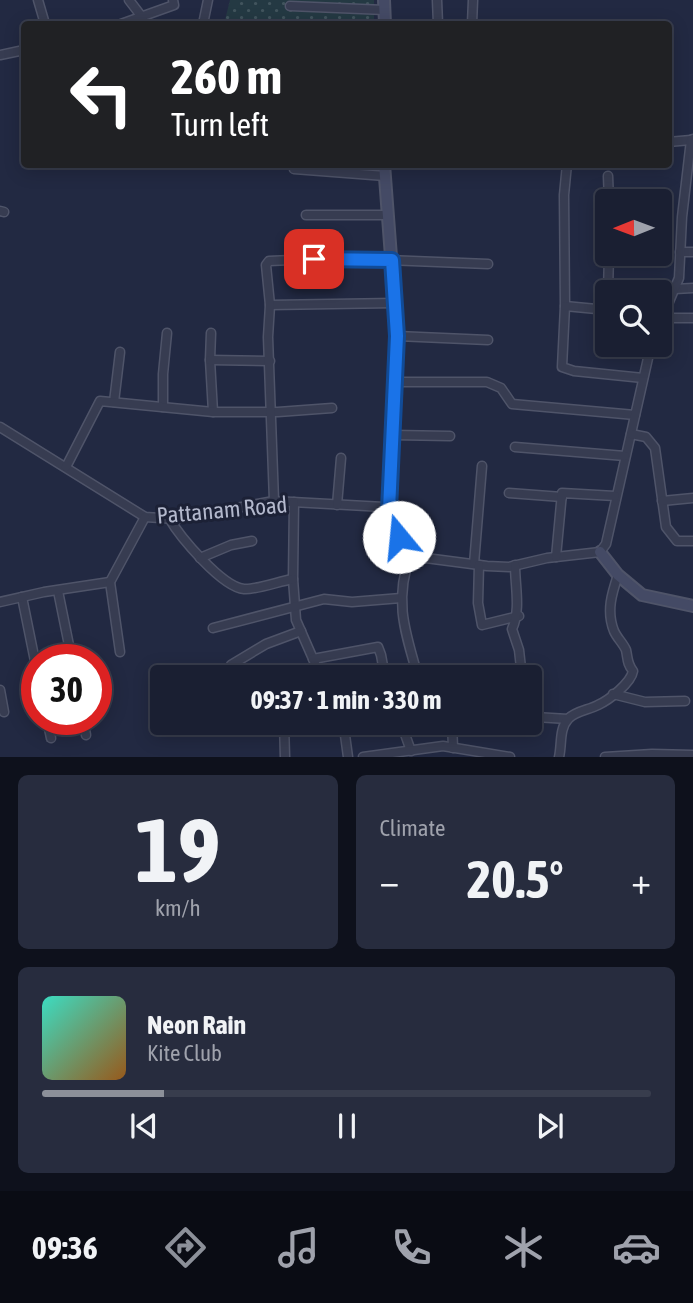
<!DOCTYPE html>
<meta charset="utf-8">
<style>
body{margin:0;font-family:"Asap Condensed",sans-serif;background:#272c3e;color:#f1f3f6;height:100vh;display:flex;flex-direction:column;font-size:26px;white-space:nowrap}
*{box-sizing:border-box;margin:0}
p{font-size:23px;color:#9fa2ac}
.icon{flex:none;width:38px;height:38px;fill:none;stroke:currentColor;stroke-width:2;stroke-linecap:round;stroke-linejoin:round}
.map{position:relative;height:757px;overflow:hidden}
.panel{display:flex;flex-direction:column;gap:18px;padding:18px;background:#0e111c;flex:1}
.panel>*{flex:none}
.top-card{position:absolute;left:21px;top:21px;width:651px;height:147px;border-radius:7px;box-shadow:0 4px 18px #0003,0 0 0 2px #383d4d;background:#202124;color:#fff;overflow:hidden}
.needle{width:46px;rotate:269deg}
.fabs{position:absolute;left:595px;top:189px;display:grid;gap:14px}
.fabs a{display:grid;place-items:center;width:77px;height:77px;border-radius:7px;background:#1a1f32;box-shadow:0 4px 18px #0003,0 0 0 2px #383d4d;font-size:35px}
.speed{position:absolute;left:21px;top:644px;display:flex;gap:14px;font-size:35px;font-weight:700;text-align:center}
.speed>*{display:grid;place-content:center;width:91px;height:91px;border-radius:50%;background:#1a1f32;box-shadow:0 4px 18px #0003,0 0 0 2px #383d4d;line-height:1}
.speed .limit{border:10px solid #d22;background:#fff;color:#111}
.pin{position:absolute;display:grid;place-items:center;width:60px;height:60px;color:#fff;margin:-30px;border-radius:14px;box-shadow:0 4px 10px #0006}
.me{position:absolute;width:77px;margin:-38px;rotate:343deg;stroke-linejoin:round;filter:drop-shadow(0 0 5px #0008)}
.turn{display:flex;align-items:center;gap:24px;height:147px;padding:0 35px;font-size:32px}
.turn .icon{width:91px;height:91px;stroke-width:2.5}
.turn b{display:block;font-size:49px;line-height:60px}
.big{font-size:52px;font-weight:700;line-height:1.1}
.panel .card{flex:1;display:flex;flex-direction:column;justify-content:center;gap:10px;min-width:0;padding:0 24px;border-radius:10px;background:#272c3e}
.panel .dial{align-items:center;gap:0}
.dial b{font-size:91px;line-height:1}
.song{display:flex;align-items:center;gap:21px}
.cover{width:84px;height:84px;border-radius:10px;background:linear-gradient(135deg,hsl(170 70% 55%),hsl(30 70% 35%))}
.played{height:7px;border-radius:4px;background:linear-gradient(90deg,#8c9099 20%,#383d4d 20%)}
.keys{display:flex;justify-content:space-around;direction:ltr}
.heat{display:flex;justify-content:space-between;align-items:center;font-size:38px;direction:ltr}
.panel .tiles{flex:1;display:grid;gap:18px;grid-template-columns:1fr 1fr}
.card:last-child{grid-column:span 2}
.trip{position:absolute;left:150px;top:665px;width:392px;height:70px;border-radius:7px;background:#1a1f32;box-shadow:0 4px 18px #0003,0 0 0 2px #383d4d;font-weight:700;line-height:70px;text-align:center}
.tabs{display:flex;height:112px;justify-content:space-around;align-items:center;background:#0a0c14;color:#9fa2ac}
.tabs .icon{width:49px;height:49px}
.tabs .active{color:#8c9099}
.tabs b{font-size:32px;color:#f1f3f6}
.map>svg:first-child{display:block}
</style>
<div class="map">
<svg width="693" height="757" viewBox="0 0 693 757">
<defs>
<pattern id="park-dots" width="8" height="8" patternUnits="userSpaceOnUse" patternTransform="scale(1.75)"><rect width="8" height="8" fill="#243943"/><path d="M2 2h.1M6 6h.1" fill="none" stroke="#41545d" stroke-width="1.8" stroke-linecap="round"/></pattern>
</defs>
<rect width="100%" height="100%" fill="#222942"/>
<!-- park -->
<polygon fill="url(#park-dots)" points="230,0 374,0 374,24 224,24"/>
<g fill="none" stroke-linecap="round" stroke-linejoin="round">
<!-- street casing -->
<g stroke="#4f5469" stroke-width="11">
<g id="street">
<polyline points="38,0 45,24"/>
<polyline points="129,0 142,17"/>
<polyline points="437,0 438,24"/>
<polyline points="290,6 385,10"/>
<polyline points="121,24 174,5 173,0"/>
<polyline points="203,24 208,0"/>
<polyline points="472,24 473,0"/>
<polyline points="0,55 24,50"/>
<polyline points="668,142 691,140"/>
<polyline points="567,164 564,195 565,306 562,367 574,371 643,378"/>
<polyline points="294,169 385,176"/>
<polyline points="608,176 609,201"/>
<polyline points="0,211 4,212"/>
<polyline points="306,215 388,215"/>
<polyline points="680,252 693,252"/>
<polyline points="675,289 693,288"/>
<polyline points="608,292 609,254"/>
<polyline points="270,305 395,303"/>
<polyline points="565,306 607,310"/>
<polyline points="660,318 693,318"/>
<polyline points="660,323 679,278 682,217 691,140 693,139"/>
<polyline points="211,333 210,360 213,412"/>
<polyline points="397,336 488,340"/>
<polyline points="210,360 270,361"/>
<polyline points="395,382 487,382 501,388 512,404 635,415"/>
<polyline points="114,402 120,352"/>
<polyline points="163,407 163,374 167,333"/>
<polyline points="0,427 145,517 176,519 274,501 384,507 393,512 405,550 418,557 487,566 509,567 547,558 600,552 606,544 651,345"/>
<polyline points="631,434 646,437 655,448 666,527 677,541 693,541"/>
<polyline points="393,435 450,436"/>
<polyline points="515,447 625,456"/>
<polyline points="66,467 100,401 213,412 278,412 332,408"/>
<polyline points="509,493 562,497"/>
<polyline points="274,501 268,337 270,305 266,265 269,261 337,258 488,264"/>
<polyline points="662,501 693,498"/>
<polyline points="294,502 293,579 296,620 321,677"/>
<polyline points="337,505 341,458"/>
<path d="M169,518C180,537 222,587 244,589C256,590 280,581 293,579"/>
<polyline points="556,557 562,493 615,496"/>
<polyline points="200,558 231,545 252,541"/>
<polyline points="474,564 482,466"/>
<polyline points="479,565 478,603 482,625 519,616"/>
<path d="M515,565C515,586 521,610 512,629L519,650L522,677"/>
<polyline points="58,591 72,660"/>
<polyline points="22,597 37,671"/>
<polyline points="0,602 44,592 110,582"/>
<polyline points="213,628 324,599 352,602 401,598"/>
<polyline points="120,652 110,582 145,517"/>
<polyline points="313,659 378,647 381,655 385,677"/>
<polyline points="231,665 266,644 301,631"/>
<polyline points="432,669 436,677"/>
<polyline points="248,677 262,671 269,677"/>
<path d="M399,677L417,673C404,629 394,598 411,553"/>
<polyline points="0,690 4,712"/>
<polyline points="613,694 645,702 685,701"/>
<polyline points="530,705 535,717 568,719"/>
<polyline points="47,719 51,738"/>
<polyline points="83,719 86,735"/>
<polyline points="284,723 285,757"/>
<polyline points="340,723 345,735 348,757"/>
<polyline points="401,723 411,751"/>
<polyline points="452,723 453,748"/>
<polyline points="363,757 443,746 510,757"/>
<path d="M559,757C562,745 559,729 568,719C575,711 589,710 598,705C609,700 631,683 633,671C627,664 628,659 626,650C623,643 617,638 614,631C606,611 612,593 618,575"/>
<polyline points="605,757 652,754 693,755"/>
</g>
</g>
<!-- secondary casing -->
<g stroke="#4f5469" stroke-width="14">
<g id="secondary">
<polyline points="384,0 385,24"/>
<polyline points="384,164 397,336 389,510"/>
<polyline points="600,552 618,575 642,595 693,606"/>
</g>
</g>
<!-- street -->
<use href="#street" stroke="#373c51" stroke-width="8"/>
<!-- secondary -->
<use href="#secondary" stroke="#444a65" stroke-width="10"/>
</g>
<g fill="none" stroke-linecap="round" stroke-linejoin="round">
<!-- route casing -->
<g stroke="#114b97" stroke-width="18">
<polyline id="route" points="314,259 392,260 397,336 389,510 393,512 399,537"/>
</g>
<!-- route -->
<use href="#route" stroke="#1a73e8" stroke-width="12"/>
</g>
<g text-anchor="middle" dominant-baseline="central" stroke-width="6" stroke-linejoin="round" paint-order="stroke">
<!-- street labels -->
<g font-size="23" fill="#b3b8cc" stroke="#1c2136">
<text transform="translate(222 510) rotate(-5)">Pattanam Road</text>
</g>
</g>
</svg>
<div class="fabs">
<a><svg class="needle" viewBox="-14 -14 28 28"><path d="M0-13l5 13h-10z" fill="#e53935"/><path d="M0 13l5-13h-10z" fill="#9fa2ac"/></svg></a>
<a><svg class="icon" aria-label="search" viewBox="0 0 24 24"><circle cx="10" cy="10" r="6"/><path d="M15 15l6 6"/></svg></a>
</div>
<div class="speed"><div class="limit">30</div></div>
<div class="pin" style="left:314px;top:259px;background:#d93025"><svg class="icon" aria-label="arrive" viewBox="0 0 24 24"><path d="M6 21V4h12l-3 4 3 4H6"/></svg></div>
<svg class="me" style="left:399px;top:537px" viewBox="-20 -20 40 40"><circle r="19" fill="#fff"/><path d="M0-13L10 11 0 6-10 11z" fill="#1a73e8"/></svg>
<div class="trip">09:37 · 1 min · 330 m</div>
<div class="top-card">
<div class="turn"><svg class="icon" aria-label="left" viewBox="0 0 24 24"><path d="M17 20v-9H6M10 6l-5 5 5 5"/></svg><div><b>260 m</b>Turn left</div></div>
</div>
</div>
<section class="panel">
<div class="tiles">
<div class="card dial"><b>19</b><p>km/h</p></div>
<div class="card"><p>Climate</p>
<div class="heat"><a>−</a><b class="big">20.5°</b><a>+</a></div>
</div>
<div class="card">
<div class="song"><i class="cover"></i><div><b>Neon Rain</b><p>Kite Club</p></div></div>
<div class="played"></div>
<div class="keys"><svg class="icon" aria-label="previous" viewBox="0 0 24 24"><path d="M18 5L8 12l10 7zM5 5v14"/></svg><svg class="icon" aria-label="pause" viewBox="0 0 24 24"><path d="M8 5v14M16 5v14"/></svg><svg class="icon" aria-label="next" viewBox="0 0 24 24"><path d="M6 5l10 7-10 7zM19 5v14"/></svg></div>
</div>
</div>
</section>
<nav class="tabs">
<b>09:36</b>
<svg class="icon active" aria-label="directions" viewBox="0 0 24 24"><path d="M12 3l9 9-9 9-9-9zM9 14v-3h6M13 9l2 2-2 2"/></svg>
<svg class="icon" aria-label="music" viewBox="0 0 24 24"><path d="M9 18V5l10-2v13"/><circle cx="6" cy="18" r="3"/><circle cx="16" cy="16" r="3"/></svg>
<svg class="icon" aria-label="phone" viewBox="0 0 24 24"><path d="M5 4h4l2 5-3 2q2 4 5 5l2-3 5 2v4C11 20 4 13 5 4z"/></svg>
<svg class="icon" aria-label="climate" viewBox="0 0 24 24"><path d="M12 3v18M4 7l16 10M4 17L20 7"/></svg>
<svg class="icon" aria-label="car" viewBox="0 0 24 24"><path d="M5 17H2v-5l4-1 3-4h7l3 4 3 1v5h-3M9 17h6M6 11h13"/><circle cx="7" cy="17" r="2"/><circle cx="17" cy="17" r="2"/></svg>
</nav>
